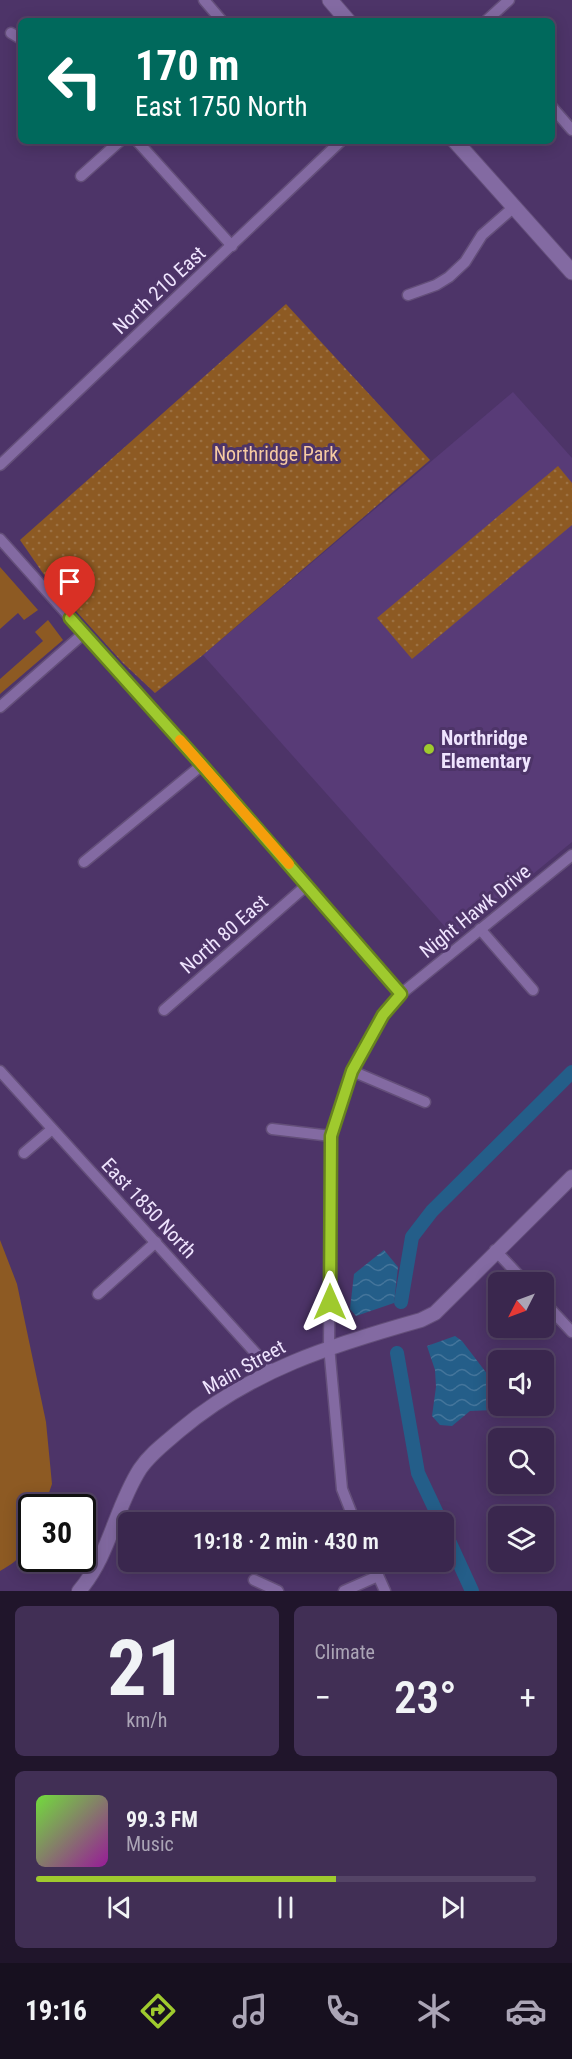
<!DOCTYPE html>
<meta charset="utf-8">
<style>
body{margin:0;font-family:"Roboto Condensed",sans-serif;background:#412f55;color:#f1f3f6;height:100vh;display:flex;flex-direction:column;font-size:22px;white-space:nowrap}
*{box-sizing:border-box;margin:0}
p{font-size:20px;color:#aba5b6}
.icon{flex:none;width:33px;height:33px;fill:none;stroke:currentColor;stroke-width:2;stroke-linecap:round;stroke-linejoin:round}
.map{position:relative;height:1591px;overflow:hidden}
.side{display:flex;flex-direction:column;gap:15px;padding:15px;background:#20152b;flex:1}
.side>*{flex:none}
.banner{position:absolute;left:18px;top:18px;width:537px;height:126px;border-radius:9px;box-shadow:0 3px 15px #0003,0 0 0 2px #544466;background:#00695c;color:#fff;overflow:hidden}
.needle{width:39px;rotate:228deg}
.fabs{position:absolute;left:488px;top:1272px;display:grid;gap:12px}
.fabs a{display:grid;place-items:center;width:66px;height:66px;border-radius:9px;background:#3a274e;box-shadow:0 3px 15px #0003,0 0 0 2px #544466;font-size:30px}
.speed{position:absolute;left:18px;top:1494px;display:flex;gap:12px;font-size:30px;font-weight:700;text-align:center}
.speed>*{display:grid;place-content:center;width:78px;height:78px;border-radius:50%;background:#3a274e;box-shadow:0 3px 15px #0003,0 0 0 2px #544466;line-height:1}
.speed .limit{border:3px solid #111;border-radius:9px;background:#fff;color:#111}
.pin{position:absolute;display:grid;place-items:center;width:51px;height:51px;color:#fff;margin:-62px -26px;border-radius:50% 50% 50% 0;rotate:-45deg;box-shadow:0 0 6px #0007}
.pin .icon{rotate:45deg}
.me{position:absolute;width:66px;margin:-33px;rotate:0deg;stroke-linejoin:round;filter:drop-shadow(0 0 4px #0008)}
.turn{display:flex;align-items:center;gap:21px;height:126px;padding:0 18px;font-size:27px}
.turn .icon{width:78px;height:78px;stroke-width:2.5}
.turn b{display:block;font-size:42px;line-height:51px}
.big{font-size:45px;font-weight:600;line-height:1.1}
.side .card{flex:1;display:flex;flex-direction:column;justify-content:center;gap:9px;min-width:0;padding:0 21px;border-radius:9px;background:#412f55}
.side .dial{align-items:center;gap:0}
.dial b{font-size:78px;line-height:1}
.song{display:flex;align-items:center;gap:18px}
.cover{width:72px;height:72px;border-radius:9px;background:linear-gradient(135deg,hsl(100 70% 55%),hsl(300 70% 35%))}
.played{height:6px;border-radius:3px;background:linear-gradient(90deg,#9fca2e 60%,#544466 60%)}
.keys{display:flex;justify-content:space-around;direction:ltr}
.heat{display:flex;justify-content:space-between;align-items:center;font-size:33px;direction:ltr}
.side .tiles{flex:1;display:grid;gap:15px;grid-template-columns:1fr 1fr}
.card:last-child{grid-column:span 2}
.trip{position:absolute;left:118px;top:1512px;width:336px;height:60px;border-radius:9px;background:#3a274e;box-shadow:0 3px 15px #0003,0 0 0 2px #544466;font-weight:600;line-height:60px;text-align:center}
.menu{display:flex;height:96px;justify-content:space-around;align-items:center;background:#17101f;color:#aba5b6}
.menu .icon{width:42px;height:42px}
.menu .selected{color:#9fca2e}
.menu b{font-size:27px;color:#f1f3f6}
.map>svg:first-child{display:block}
</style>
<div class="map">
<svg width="572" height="1591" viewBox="0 0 572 1591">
<defs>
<pattern id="park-dots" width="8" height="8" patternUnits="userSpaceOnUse" patternTransform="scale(1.5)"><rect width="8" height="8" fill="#8d5a23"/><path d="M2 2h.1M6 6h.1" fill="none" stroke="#9d7244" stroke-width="1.8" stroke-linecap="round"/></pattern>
<pattern id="water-waves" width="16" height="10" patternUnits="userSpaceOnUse" patternTransform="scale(1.5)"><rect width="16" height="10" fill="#245e89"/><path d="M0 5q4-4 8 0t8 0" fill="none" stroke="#44759b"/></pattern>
</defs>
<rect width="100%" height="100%" fill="#4d3468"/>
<!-- built -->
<polygon fill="#583b77" points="513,392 572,458 572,842 455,938 203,655"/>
<!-- grass -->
<g fill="#8d5a23">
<polygon points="0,567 38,610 24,620 18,613 0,629"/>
<polygon points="48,620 63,640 0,694 0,679 43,641 35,632"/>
<path d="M0,1240L17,1284L46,1422L52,1484L44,1507L32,1508C32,1539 30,1555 0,1571Z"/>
</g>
<!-- park -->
<g fill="url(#park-dots)">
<polygon points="286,304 430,460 203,655 155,693 123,663 47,579 20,540"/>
<polygon points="558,466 572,483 572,525 412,659 377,618"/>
</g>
<!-- water -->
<g fill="url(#water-waves)">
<polygon points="384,1250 398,1267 394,1303 356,1316 350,1309 354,1274"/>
<polygon points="455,1336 462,1341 498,1388 498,1406 504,1406 494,1410 470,1411 452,1426 440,1425 432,1416 436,1387 435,1370 427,1346"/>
</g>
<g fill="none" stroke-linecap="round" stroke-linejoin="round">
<!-- canal -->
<g stroke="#245e89" stroke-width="14">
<polyline points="401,1302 412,1237 432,1211 572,1072"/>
<polyline points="397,1353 418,1473 441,1522"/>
<polyline points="444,1530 472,1591"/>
</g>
<!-- minor casing -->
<g stroke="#644f7a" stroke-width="13">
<g id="minor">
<polyline points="204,0 222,21"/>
<polyline points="486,21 509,0"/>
<polyline points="11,33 21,39"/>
<polyline points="552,107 572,130"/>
<polyline points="137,141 232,246"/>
<polyline points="81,176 120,141"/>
<polyline points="408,295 436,285 449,277 465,262 482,235 514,207"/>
<polyline points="0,465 341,141"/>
<polyline points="0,539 202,765 401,994"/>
<polyline points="0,707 83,634"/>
<polyline points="84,862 202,765"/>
<polyline points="480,929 533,990"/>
<polyline points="164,1010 307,885"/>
<polyline points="0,1071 271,1370"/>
<polyline points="352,1071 425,1102"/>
<polyline points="272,1129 331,1136"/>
<polyline points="24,1153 51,1130"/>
<polyline points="495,1250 525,1282"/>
<polyline points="98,1294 156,1242"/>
<polyline points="543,1301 572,1332"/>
<polyline points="355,1522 342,1489 329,1346 331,1136 352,1071 383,1015 401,994 572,855"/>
<polyline points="372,1562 385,1591"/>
<polyline points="254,1580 278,1591"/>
<polyline points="344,1591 378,1576"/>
</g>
</g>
<!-- tertiary casing -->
<g stroke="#644f7a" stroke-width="16">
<path id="tertiary" d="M79,1591C110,1555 115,1508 140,1469C150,1454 165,1443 179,1431C251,1370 332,1345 421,1320L435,1313L572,1177"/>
</g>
<!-- secondary casing -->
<g stroke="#644f7a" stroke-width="17">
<g id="secondary">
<polyline points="330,0 348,21"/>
<polyline points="455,141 572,272"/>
</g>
</g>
<!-- minor -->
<use href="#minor" stroke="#836aa2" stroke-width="10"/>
<!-- tertiary -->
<use href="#tertiary" stroke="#836aa2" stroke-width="14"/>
<!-- secondary -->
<use href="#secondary" stroke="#836aa2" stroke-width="15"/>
</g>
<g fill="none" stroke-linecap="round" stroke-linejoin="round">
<!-- route casing -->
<g stroke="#67831e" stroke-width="15">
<polyline id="route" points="70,618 202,765 401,994 383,1015 352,1071 331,1136 330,1302"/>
</g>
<!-- route -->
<use href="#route" stroke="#9fca2e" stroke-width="10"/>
<!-- slow -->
<polyline stroke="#f59e0b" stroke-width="10" points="180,740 289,864"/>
</g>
<!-- markers -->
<circle fill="#9fca2e" stroke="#4d3468" stroke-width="2" cx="429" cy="749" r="6"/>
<g text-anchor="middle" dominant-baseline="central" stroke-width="6" stroke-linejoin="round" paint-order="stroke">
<!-- street labels -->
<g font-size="20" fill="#efe4fe" stroke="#4d3468">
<text transform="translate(159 290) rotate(-43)">North 210 East</text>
<text transform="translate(475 911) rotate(-39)">Night Hawk Drive</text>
<text transform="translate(224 934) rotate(-41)">North 80 East</text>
<text transform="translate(149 1208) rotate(47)">East 1850 North</text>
<text transform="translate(244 1367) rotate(-29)">Main Street</text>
</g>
<!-- park labels -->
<g font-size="20" fill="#f7cba2" stroke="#4d3468">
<text x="276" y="454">Northridge Park</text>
</g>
<!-- poi labels -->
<g font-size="20" font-weight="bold" fill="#efe4fe" stroke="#4d3468" text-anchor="start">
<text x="441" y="738">Northridge<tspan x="441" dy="23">Elementary</tspan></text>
</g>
</g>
</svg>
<div class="fabs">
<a><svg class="needle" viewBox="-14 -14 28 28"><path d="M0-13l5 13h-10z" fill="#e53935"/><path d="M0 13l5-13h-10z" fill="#aba5b6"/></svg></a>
<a><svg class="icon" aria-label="sound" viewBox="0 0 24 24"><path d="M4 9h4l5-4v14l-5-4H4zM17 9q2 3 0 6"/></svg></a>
<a><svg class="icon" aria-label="search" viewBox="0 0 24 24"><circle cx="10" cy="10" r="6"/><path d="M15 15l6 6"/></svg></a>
<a><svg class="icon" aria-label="layers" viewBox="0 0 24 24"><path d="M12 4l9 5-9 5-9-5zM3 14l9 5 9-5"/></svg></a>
</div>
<div class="speed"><div class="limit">30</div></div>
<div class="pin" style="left:70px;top:618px;background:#d93025"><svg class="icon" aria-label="arrive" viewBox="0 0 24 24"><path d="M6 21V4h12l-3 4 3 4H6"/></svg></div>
<svg class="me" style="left:330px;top:1302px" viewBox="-20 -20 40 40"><path d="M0-17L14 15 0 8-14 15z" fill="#9fca2e" stroke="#fff" stroke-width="4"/></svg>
<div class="trip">19:18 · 2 min · 430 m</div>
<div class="banner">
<div class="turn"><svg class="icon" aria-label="left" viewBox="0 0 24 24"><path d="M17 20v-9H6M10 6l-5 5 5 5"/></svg><div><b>170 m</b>East 1750 North</div></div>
</div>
</div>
<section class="side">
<div class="tiles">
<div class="card dial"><b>21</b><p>km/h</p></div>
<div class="card"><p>Climate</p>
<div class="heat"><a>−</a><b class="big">23°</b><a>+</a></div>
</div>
<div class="card">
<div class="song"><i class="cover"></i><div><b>99.3 FM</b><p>Music</p></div></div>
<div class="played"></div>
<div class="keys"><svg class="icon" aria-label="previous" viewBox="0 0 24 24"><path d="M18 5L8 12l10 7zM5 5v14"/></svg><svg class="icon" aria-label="pause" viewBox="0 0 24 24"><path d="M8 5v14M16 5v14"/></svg><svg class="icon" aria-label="next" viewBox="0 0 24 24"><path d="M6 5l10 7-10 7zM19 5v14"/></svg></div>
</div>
</div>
</section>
<nav class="menu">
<b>19:16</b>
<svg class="icon selected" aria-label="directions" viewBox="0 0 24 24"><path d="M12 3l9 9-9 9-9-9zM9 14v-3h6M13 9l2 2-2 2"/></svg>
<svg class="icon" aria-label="music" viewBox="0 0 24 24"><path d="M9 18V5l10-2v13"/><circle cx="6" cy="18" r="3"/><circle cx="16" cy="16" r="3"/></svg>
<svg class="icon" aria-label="phone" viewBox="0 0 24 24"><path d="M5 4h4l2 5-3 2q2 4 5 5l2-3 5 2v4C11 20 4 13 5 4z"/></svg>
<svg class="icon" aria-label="climate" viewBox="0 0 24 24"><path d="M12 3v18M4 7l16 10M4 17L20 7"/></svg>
<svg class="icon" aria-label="car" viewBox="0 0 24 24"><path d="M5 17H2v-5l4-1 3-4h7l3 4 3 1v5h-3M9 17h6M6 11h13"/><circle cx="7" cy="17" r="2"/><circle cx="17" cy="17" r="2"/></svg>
</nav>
